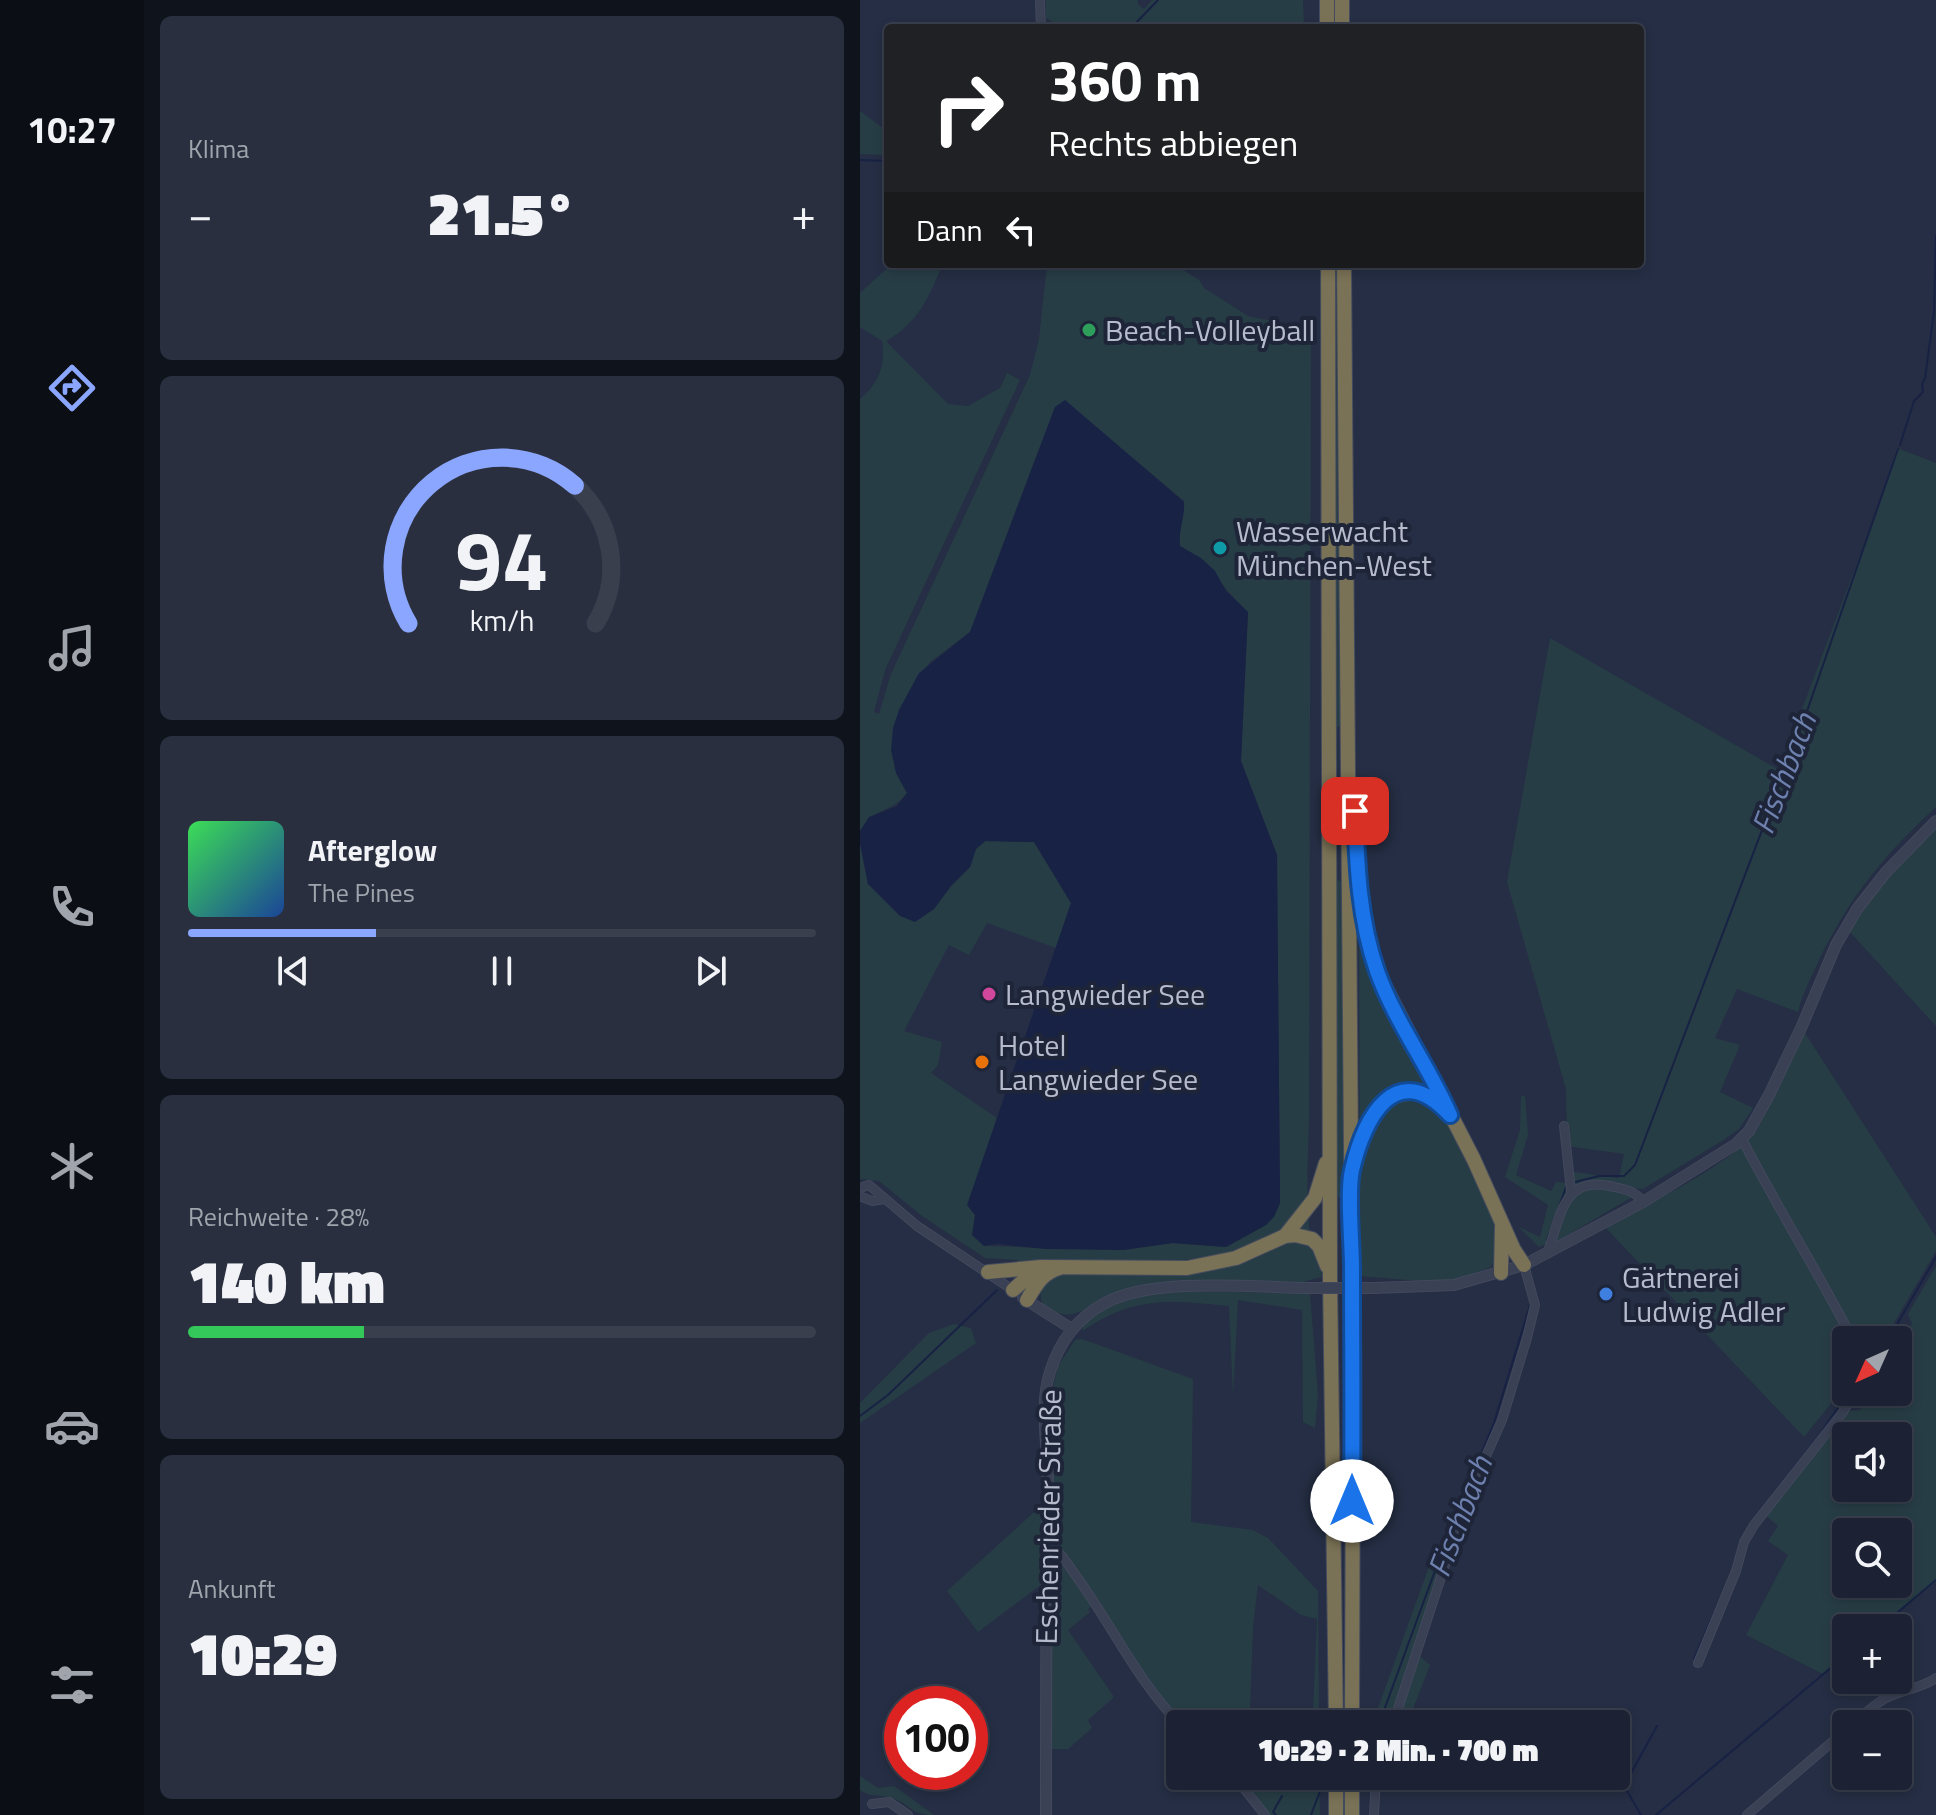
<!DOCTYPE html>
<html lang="de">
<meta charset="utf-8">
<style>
body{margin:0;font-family:"Titillium Web",sans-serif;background:#292f3f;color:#f1f3f6;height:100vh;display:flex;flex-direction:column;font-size:30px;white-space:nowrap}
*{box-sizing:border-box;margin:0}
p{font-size:26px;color:#a0a4ac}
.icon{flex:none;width:44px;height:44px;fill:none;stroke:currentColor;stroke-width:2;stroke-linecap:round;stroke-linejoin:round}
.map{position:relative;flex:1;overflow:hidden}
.panel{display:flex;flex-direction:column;gap:16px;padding:16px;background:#0f131c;width:716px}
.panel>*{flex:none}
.guide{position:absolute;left:24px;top:24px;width:760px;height:244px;border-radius:8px;box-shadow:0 4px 12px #0003,0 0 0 2px #3a3f4e;background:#202124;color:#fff;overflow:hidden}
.needle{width:52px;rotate:225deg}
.fabs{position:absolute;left:972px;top:1326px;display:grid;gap:16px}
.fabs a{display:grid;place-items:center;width:80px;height:80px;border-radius:8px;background:#1c2233;box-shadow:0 4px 12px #0003,0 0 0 2px #3a3f4e;font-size:40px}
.speed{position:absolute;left:24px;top:1686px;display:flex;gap:16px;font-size:40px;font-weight:700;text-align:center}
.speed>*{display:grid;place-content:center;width:104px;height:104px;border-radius:50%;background:#1c2233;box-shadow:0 4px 12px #0003,0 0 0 2px #3a3f4e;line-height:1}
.speed .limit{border:12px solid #d22;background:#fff;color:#111}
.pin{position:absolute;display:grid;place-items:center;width:68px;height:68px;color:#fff;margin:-34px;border-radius:16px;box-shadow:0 4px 12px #0006}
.me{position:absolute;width:88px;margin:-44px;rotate:0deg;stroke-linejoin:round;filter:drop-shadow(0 0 6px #0008)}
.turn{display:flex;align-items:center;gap:28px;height:168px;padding:0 32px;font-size:36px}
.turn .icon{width:104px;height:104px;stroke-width:2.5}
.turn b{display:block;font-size:56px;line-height:68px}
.then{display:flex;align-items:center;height:76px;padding:0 32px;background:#0003;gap:16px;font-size:30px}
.big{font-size:60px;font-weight:800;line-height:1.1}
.panel .tile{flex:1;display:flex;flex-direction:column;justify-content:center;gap:12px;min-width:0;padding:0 28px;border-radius:12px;background:#292f3f}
.panel .dial{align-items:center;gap:0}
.dial svg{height:208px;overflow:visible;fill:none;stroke:#3a3f4e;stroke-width:7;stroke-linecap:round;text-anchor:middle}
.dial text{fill:#f1f3f6;stroke:none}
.song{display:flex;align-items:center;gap:24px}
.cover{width:96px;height:96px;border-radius:12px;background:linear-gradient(135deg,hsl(130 70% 55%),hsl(220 70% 35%))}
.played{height:8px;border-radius:4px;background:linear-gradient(90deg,#8ba6fe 30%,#3a3f4e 30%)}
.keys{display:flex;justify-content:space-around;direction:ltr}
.heat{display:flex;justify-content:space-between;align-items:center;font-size:44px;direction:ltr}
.charge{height:12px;border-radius:6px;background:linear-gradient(90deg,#34c759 28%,#3a3f4e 0)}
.trip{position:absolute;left:306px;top:1710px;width:464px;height:80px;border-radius:8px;background:#1c2233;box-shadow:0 4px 12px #0003,0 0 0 2px #3a3f4e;font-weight:800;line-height:80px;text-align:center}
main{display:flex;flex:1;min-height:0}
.dock{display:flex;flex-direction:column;width:144px;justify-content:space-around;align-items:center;background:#0b0e14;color:#a0a4ac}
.dock .icon{width:56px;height:56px}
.dock .on{color:#8ba6fe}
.dock b{font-size:36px;color:#f1f3f6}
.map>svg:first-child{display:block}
</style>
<main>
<nav class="dock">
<b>10:27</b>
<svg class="icon on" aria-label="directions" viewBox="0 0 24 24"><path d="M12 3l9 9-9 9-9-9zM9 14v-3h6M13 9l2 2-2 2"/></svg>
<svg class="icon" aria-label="music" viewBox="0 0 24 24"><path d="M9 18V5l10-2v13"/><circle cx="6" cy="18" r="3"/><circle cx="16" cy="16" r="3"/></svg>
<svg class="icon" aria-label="phone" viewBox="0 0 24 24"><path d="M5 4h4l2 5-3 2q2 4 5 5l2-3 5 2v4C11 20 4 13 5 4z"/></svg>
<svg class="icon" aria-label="climate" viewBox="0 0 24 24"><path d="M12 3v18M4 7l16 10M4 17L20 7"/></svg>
<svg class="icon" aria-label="car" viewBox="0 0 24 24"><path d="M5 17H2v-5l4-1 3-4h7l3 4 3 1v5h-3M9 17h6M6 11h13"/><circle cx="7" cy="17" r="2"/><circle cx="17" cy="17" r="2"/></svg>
<svg class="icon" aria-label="filters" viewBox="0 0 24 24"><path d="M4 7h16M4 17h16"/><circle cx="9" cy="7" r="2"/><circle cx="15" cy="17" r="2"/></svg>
</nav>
<section class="panel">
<div class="tile"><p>Klima</p>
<div class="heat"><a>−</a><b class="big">21.5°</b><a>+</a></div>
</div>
<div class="tile dial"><svg viewBox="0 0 100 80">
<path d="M14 69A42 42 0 1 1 86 69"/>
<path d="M14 69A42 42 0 0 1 78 16" stroke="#8ba6fe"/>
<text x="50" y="56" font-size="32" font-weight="700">94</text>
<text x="50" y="72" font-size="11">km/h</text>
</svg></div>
<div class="tile">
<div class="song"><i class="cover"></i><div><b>Afterglow</b><p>The Pines</p></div></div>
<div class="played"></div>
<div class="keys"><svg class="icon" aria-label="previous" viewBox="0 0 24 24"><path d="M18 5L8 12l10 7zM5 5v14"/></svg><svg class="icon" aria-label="pause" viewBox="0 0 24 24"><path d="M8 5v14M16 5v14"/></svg><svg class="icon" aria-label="next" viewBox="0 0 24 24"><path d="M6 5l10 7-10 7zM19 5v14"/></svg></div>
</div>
<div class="tile"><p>Reichweite · 28%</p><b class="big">140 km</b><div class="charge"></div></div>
<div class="tile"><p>Ankunft</p><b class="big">10:29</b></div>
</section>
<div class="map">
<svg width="1076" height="1815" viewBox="0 0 1076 1815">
<rect width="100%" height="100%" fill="#252e44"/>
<!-- green -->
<g fill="#273d45" fill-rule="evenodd">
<polygon points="186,0 278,0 278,4 284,9 292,0 443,0 444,28 204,28 186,18"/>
<polygon points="0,111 28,132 28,155 0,154"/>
<path d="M32,264H83C68,298 59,322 26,341L88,404L108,406L140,388L147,373L160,380L25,670L14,712L19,714L31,674L170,375L179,339L187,264H314L339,280L344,288L388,316L451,329L449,1116C448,1158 445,1200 451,1242C453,1255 461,1262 462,1277C452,1279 442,1283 432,1284C378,1290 323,1277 270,1288C248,1292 224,1318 202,1314C175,1310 177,1292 190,1274L270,1272L361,1255L323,1260L159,1266L158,1260L125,1258L62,1216L19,1181L0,1179V843L8,885L74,909L91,886L110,867L116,849L126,841L174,842L211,903L196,948L127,923L109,955L89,945L44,1031L82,1042L78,1065L71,1073L137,1118L108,1205L115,1215L113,1236L125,1246L263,1250L313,1243L366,1247L406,1225L420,1203L417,855L381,761L388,612C362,588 352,565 320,546C318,530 325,517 324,501L205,401L195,407L110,632L70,662L39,710L36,773L47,793C30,814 14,807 0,831V399C19,383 26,365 22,341L0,327V293Z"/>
<polygon points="473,264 477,264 482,726 476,727"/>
<path d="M1037,448L1076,463V807C1024,855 990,896 959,960C951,978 942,994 938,1012L877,989L855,1038L880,1045L860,1092L893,1108L879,1129L865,1139L783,1189L745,1184L708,1191L689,1243L679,1247L659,1227L680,1237L688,1205L645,1177L660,1130L661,1096H665L668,1135L656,1175L691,1191L696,1182L706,1183L707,1171L759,1178L764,1154L707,1146L706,1089L647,882L690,638L919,770L1014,518Z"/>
<polygon points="1076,826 1076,1026 989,931 1016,890"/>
<polygon points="474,880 483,881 485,1197 475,1197"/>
<path d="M499,912L511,964L630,1199C636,1221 642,1246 631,1267L598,1279L572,1282L500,1276Z"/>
<path d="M945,1033L1076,1237V1251L1024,1340H986V1385L944,1437L745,1227C786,1205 871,1165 897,1130Z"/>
<polygon points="729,1187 760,1192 772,1197 696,1242 705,1209 713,1193"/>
<path d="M1076,1266V1582L1018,1628H986V1655L963,1674L886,1635L928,1555L908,1541L918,1526L905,1515L988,1411L1000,1410L1010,1392H1038V1346L1052,1324L1048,1314ZM986,1436H1038V1488H986ZM986,1532H1038V1584H986Z"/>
<path d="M295,1291L450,1293L458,1395L455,1428L443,1422L442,1310L378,1300L373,1397L369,1306C309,1300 274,1296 222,1331L223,1324L251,1303Z"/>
<polygon points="94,1324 111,1328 116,1343 0,1423 0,1403 69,1333"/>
<polygon points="222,1339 333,1379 331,1522 393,1530 408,1538 458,1591 459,1724 448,1724 453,1714 457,1619 441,1615 398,1585 393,1626 390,1710 437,1713 438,1724 323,1724 303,1702 192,1539 190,1400 198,1366 215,1340"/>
<polygon points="183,1504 182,1584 118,1632 87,1591"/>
<polygon points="575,1550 585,1555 553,1650 570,1665 547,1724 506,1724 505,1713 513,1722"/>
<polygon points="191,1551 234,1604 228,1609 230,1612 208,1630 254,1697 228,1720 232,1728 208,1749 191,1749"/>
<path d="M0,1776L18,1788L34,1786L74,1815C51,1815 50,1804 32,1798C20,1794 11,1798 0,1790Z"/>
<polygon points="376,1776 459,1776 460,1815 409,1815"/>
</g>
<!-- water -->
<path fill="#172244" d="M205,400L324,502C325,517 318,531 320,546L341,558L355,571L366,591L388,612L381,761L417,855L420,1203L414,1217L406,1225L366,1247L313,1243L263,1250L185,1249L138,1244L124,1246L112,1235L115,1215L107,1205L211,903L174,842L125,841L116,849L110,867L91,886L74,909L55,922L40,916L8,884L0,843V831L9,817L37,806L47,793L36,773L31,750L33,728L39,710L59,673L110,632L195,407Z"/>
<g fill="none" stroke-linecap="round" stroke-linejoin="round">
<!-- stream -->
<g stroke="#172244" stroke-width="2">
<polyline points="271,28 298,0"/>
<polyline points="0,160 28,161"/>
<polyline points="1040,445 1054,401 1063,392 1062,384 1065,378 1074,312 1076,236"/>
<polyline points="715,1182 739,1176 764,1176 775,1165 946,714 1038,449"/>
<polyline points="687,1240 706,1187"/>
<polyline points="1028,1340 1076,1257"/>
<polyline points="0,1416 28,1395 137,1290"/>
<polyline points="904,1506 960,1434 989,1392"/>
<polyline points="875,1562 880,1542"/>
<polyline points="1019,1628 1076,1580"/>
<polyline points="834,1659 864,1590"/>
<polyline points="519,1724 591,1527 634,1423 670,1305"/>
<polyline points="416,1815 413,1812 422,1796"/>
<polyline points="451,1815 462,1786 468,1782"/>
<polyline points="781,1815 764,1786 797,1726"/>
<polyline points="796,1815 986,1655"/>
</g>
<!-- minor casing -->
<g stroke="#43495d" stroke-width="10">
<g id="minor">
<polyline points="180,0 181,28"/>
<polyline points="704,1126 711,1191"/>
<path d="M882,1139C917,1207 958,1272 993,1340"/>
<polyline points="0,1188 9,1185 57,1226 153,1290"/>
<polyline points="0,1196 12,1201 25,1199"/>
<path d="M687,1254C701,1217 702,1176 750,1186C763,1189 775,1190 783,1202"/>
<path d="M187,1543C200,1550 210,1568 219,1580C252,1626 280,1685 320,1724"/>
<polyline points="838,1663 876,1571 884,1542 894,1525 983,1412 995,1392"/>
<polyline points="533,1724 606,1501 642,1420 667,1338 675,1305 664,1265"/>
<path d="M993,1724C1005,1714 1015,1703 1028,1697C1044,1689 1062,1688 1076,1678"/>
<polyline points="374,1776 405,1815"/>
<polyline points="12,1804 29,1802 48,1815"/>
<polyline points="514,1815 516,1776"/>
<polyline points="887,1815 986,1730"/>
</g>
</g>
<!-- tertiary casing -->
<g stroke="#43495d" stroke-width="12">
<g id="tertiary">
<polyline points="514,1288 594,1285 664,1265 783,1202 876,1144 889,1131 909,1095 942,1026 976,945 997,909 1026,872 1076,821"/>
<polyline points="163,1298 212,1329"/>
<path d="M186,1815C186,1704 186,1592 188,1481C188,1446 179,1406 190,1372C199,1343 217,1318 245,1303C293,1277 393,1287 449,1288"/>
</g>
</g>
<!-- motorway casing -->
<g stroke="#444b5e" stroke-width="16">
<g id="motorway">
<polyline points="467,0 467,28"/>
<polyline points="482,0 482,28"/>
<polyline points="468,264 470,1278 476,1724"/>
<polyline points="484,264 493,1405 492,1724"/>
<polyline points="497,865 507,939 518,973 614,1160 654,1250 664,1265"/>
<path d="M495,1161C505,1130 513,1094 551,1093C564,1092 576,1100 585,1109"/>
<polyline points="425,1236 455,1198 466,1163"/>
<polyline points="128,1272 181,1267 327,1268 376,1258 425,1236 435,1235 452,1239 459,1246 467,1266"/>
<polyline points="641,1273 642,1227"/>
<polyline points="153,1290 177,1269"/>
<path d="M167,1300C176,1285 182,1273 199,1268"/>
<polyline points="476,1776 476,1815"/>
<polyline points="492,1776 492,1815"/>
</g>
</g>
<!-- minor -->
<use href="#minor" stroke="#3a4154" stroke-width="8"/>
<!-- tertiary -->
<use href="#tertiary" stroke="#3a4154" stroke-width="10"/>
<!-- motorway -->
<use href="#motorway" stroke="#7a7256" stroke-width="14"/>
<!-- tertiary-bridge casing -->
<g stroke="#43495d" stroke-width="12" stroke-linecap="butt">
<polyline id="tertiary-bridge" points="449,1288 514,1288"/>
</g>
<!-- tertiary-bridge -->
<use href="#tertiary-bridge" stroke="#3a4154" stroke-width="10"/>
</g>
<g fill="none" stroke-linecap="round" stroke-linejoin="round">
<!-- route casing -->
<g stroke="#114b97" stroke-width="20">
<path id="route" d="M492,1501C493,1423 492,1345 492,1268C492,1242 487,1192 492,1170C504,1118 536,1056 590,1115C569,1066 535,1022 517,971C499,920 497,865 495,811"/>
</g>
<!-- route -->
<use href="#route" stroke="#1a73e8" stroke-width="14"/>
</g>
<!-- markers -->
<circle fill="#2e9e5b" stroke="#1e2539" stroke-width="3" cx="229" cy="330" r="8"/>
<circle fill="#0f9aa8" stroke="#1e2539" stroke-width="3" cx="360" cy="548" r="8"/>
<circle fill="#d1479c" stroke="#1e2539" stroke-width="3" cx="129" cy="994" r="8"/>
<circle fill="#e8710a" stroke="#1e2539" stroke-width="3" cx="122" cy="1062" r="8"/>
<circle fill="#3f7fe0" stroke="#1e2539" stroke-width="3" cx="746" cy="1294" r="8"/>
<g text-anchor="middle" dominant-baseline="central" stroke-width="8" stroke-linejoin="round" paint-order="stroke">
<!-- poi labels -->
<g font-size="30" fill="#b7bccd" stroke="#1e2539" text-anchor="start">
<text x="245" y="330">Beach-Volleyball</text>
<text x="376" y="531">Wasserwacht<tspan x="376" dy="34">München-West</tspan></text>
<text x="145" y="994">Langwieder See</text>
<text x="138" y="1045">Hotel<tspan x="138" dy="34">Langwieder See</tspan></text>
<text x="762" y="1277">Gärtnerei<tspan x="762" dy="34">Ludwig Adler</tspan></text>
</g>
<!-- street labels -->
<g font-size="30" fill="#b7bccd" stroke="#1e2539">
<text transform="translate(188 1517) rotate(-89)">Eschenrieder Straße</text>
</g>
<!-- water labels -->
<g font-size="32" font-style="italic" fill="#6e80ae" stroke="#1e2539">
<text transform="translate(923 773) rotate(-69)">Fischbach</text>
<text transform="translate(599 1516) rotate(-69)">Fischbach</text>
</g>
</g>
</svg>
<div class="fabs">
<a><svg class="needle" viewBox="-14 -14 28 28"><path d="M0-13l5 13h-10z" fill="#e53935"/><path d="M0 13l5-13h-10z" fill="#a0a4ac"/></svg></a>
<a><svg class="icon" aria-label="sound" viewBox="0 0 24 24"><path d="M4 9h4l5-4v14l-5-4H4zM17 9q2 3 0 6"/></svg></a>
<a><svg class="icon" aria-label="search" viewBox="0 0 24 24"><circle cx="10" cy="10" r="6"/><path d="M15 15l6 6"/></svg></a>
<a>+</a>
<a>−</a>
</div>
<div class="speed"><div class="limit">100</div></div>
<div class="pin" style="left:495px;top:811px;background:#d93025"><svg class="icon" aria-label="arrive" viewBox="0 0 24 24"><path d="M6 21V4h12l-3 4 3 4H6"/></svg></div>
<svg class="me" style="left:492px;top:1501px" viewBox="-20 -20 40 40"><circle r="19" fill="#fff"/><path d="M0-13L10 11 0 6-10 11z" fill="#1a73e8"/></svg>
<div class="trip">10:29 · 2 Min. · 700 m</div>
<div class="guide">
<div class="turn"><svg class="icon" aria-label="right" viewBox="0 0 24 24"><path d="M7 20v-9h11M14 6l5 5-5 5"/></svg><div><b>360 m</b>Rechts abbiegen</div></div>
<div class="then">Dann<svg class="icon" aria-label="left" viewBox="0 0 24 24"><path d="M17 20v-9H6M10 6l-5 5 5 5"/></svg></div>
</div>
</div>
</main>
